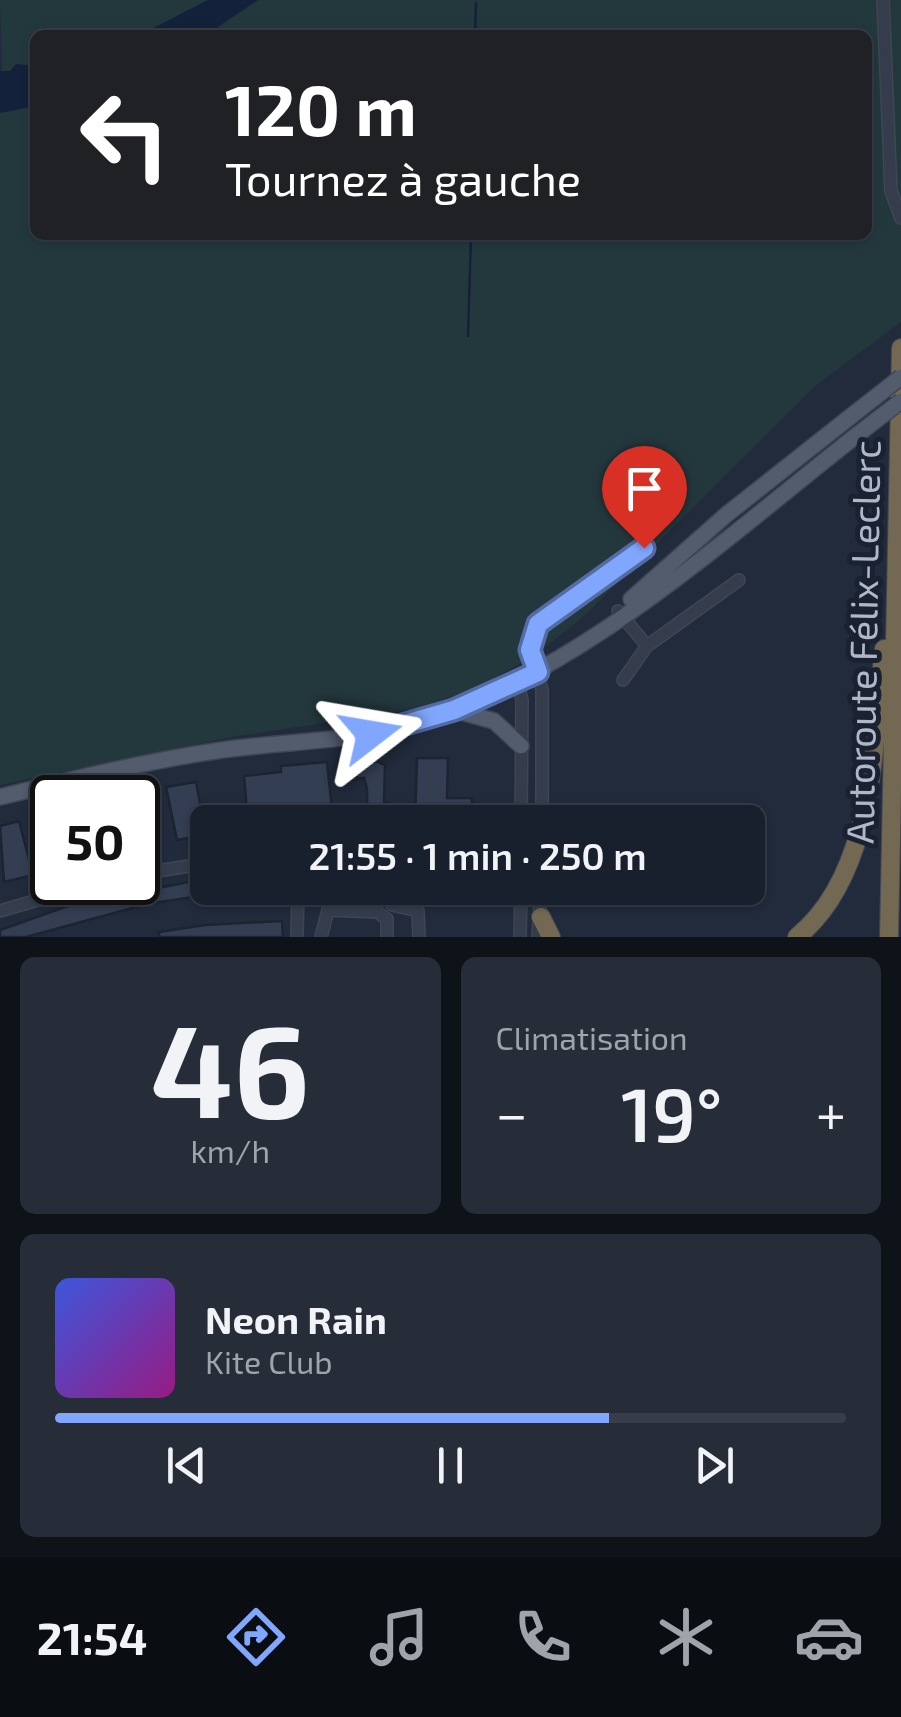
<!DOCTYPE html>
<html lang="fr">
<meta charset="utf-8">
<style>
body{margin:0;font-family:"Exo 2",sans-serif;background:#262d39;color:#f1f3f6;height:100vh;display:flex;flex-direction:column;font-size:38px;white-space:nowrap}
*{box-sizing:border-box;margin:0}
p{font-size:32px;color:#9fa3aa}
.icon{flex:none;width:55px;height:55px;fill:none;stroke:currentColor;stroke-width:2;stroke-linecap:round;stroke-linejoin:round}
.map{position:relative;height:937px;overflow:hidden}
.details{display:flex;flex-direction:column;gap:20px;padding:20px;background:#0e1219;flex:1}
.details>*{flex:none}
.top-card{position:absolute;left:30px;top:30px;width:842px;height:210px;border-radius:15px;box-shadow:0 2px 8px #0004,0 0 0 2px #373e49;background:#202124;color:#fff;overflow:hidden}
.speed{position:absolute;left:30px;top:775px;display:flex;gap:20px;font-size:50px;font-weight:700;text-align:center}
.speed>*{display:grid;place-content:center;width:130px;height:130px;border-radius:50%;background:#19202d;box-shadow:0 2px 8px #0004,0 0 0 2px #373e49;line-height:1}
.speed .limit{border:5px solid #111;border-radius:15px;background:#fff;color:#111}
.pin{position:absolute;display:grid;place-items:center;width:85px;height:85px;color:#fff;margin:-102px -42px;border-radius:50% 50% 50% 0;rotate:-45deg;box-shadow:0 0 10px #0007}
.pin .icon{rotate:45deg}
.me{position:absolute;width:110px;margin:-55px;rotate:76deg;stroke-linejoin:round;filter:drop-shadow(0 0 8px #0008)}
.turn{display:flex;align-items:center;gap:35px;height:210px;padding:0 30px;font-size:45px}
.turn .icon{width:130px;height:130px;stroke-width:2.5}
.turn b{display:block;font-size:70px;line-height:85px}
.big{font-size:75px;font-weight:600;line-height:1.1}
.details .tile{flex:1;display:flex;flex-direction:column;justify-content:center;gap:15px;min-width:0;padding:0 35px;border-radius:15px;background:#262d39}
.details .dial{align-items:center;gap:0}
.dial b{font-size:130px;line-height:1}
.song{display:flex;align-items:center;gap:30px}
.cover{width:120px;height:120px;border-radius:15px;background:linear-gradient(135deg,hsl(230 70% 55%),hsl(310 70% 35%))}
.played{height:10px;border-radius:5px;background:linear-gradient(90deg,#80a7fd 70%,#373e49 70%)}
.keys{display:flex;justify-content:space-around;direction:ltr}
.heat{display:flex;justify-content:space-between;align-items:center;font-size:55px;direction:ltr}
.details .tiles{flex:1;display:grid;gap:20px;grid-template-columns:1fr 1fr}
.tile:last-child{grid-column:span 2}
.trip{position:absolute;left:190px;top:805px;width:575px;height:100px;border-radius:15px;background:#19202d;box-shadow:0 2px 8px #0004,0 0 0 2px #373e49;font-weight:600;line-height:100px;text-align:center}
.tabs{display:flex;height:160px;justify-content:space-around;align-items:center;background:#0a0d12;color:#9fa3aa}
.tabs .icon{width:70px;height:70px}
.tabs .active{color:#80a7fd}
.tabs b{font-size:45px;color:#f1f3f6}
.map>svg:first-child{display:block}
</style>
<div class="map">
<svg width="901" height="937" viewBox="0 0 901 937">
<rect width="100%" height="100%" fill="#212b3c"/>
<!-- green -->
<g fill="#23383d">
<polygon points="0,0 208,0 142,34 35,35 35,66 2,73"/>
<polygon points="258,0 901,0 901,322 815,386 582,618 533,656 475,689 410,710 237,736 0,785 0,113 35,106 35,235 868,235 868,35 206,35"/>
</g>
<!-- water -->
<g fill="#14213a">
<polygon points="208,0 258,0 206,35 129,35 142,34"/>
<polygon points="16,64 35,66 35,106 0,113 0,71 10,71"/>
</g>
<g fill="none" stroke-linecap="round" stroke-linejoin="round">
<!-- stream -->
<g stroke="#14213a" stroke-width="2.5">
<polyline points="475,35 476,3"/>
<polyline points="468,336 471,235"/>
</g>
</g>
<!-- building -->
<g fill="#333e52" stroke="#1c2433" stroke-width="2.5">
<polygon points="417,758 448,758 447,798 472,798 471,822 415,822"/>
<polygon points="376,761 385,765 384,803 390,803 390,822 367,819 367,789 364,778 357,779 357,764"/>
<polygon points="327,762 333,819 248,822 244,776 281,772 281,766"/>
<polygon points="196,782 206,835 177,840 166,787"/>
<polygon points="145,792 152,846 138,848 138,793"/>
<polygon points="19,821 33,875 4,882 0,826"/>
<polygon points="208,878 208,888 226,888 226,892 147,904 26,937 0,937 0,930 65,907"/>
<polygon points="282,921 283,937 159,937 159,932 205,925"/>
</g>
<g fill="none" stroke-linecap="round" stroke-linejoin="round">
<!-- minor casing -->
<g stroke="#3e4655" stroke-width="14">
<g id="minor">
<polyline points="883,0 891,191 901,218"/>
<polyline points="618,611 647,646"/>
<polyline points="623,680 647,646 739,580"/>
<polyline points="518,683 522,700 521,822"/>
<polyline points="542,822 542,689 530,655 534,630 644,548"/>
<polyline points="138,874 208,863"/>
<polyline points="385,895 392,905 418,911 419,937"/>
<polyline points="0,911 99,882"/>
<polyline points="297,937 298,888"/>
<polyline points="321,937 328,910 377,912 387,919 387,937"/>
<polyline points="520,937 521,888"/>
<polyline points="538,937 541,888"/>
</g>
</g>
<!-- major casing -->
<g stroke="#3e4655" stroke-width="18">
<g id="major">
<polyline points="631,599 726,515 850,417"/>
<polyline points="454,710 494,721 521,746"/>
<path d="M0,797C73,779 147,761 222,750C287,741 353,742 416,723C579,674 724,539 857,435"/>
</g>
</g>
<!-- highway casing -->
<g stroke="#404757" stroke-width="20">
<g id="highway">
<polyline points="541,917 551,937"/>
<path d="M797,937C876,873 873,740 884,649"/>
<polyline points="889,937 901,348"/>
</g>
</g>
<!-- minor -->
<use href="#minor" stroke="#353d4c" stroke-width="11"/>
<!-- major -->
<use href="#major" stroke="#535c6c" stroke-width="15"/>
<!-- highway -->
<use href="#highway" stroke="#736851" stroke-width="18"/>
<!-- major-bridge casing -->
<g stroke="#3e4655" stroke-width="18" stroke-linecap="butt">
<g id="major-bridge">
<polyline points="850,417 901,377"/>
<polyline points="857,435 901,401"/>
</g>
</g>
<!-- major-bridge -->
<use href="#major-bridge" stroke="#535c6c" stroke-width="15"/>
</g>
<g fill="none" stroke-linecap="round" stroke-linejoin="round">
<!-- route casing -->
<g stroke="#536da4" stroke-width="25">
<polyline id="route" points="371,734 454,710 538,672 530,650 538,624 644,548"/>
</g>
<!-- route -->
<use href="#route" stroke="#80a7fd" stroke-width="18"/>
</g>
<g text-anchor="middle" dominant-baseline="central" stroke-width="10" stroke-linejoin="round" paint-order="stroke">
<!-- street labels -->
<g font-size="38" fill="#b0b7c8" stroke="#1a2231">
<text transform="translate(862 642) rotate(-89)">Autoroute Félix-Leclerc</text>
</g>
</g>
</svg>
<div class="speed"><div class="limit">50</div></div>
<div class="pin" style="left:644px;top:548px;background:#d93025"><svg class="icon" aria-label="arrive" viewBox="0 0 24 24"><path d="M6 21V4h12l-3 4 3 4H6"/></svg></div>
<svg class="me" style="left:371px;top:734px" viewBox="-20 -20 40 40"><path d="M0-17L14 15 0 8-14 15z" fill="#80a7fd" stroke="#fff" stroke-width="4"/></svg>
<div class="trip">21:55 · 1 min · 250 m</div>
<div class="top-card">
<div class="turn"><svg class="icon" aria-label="left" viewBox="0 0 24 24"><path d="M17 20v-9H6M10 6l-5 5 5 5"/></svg><div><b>120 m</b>Tournez à gauche</div></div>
</div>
</div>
<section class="details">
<div class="tiles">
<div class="tile dial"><b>46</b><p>km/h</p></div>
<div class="tile"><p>Climatisation</p>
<div class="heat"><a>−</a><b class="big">19°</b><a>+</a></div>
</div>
<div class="tile">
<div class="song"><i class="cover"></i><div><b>Neon Rain</b><p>Kite Club</p></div></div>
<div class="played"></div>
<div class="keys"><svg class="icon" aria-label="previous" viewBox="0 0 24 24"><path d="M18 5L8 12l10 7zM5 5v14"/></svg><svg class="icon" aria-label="pause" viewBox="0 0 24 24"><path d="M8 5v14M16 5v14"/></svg><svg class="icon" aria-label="next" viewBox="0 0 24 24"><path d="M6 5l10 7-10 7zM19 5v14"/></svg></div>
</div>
</div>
</section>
<nav class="tabs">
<b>21:54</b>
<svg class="icon active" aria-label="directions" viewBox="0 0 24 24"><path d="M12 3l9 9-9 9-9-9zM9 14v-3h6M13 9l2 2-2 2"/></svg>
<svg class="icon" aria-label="music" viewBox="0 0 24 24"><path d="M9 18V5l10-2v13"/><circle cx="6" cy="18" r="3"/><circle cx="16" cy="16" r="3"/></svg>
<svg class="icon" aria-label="phone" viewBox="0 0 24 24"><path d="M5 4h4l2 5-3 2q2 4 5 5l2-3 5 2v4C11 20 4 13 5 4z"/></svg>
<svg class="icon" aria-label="climate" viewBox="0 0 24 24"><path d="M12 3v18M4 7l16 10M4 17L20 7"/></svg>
<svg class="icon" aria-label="car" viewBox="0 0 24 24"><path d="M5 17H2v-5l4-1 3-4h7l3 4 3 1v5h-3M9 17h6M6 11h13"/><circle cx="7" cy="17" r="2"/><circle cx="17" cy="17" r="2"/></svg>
</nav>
